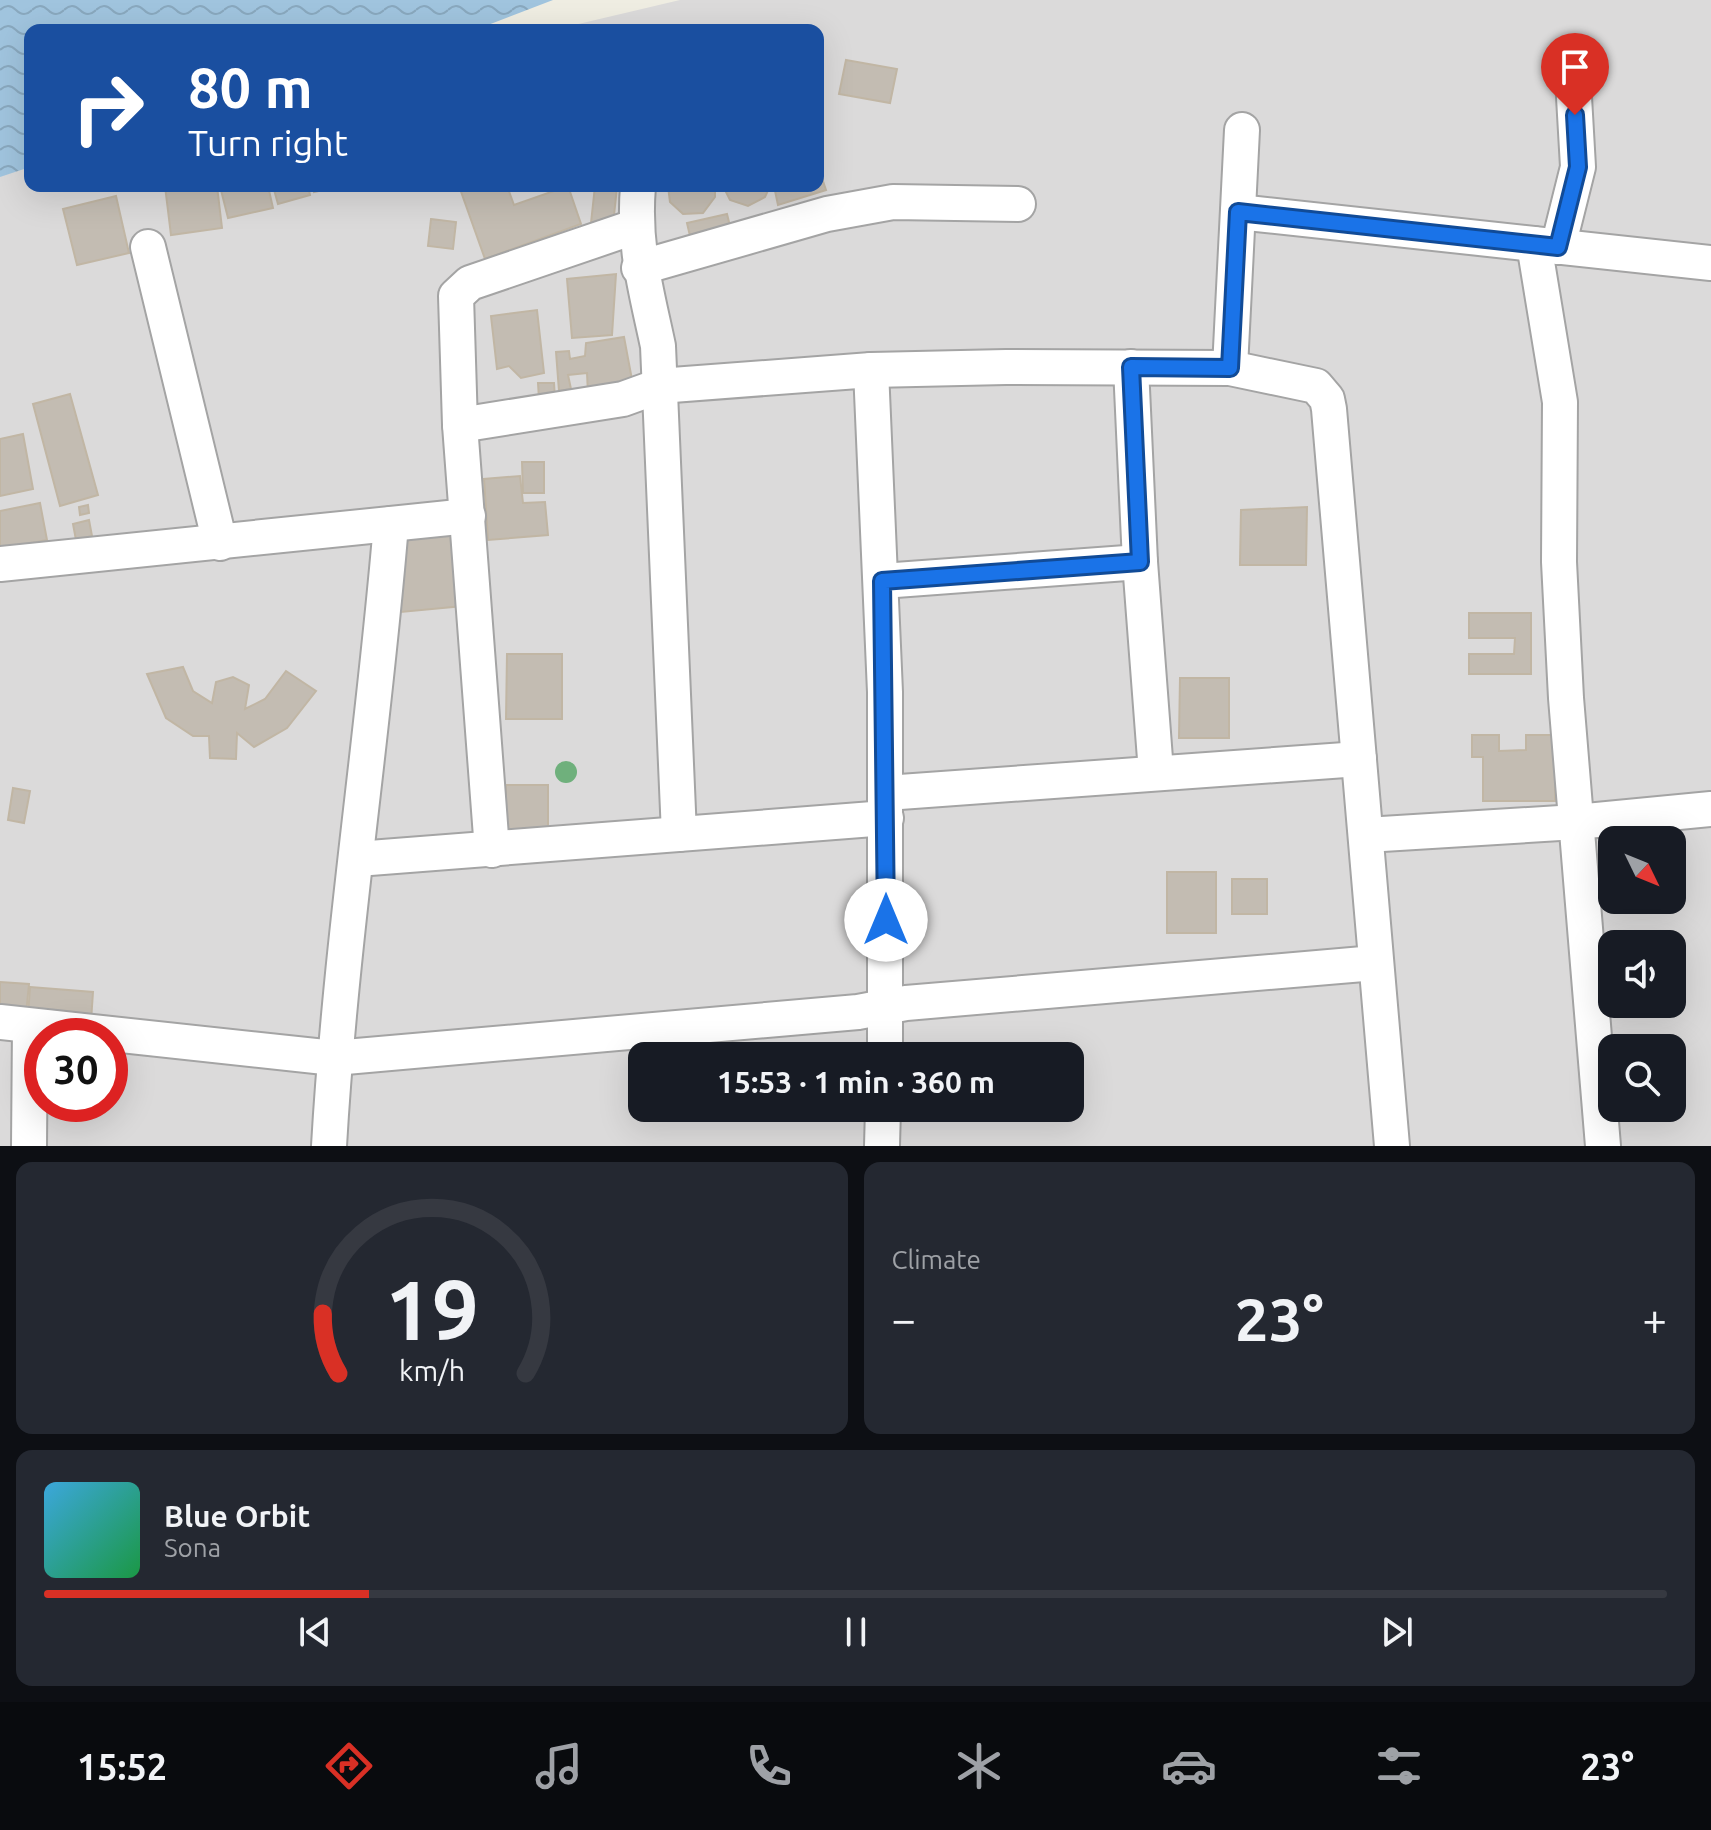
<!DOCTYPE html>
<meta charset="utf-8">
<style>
body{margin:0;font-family:Ubuntu,sans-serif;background:#242831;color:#f1f3f6;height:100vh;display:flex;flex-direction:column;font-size:30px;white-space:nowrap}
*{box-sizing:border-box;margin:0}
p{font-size:26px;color:#9ea1a6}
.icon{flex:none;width:44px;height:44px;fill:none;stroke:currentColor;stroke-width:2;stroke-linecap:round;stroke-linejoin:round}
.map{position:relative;height:1146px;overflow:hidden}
.details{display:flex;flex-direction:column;gap:16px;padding:16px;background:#0d0f14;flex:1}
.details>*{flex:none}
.top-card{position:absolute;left:24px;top:24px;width:800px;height:168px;border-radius:16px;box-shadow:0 8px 32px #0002;background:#1a4fa0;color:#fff;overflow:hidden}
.needle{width:52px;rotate:133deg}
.tools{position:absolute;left:1598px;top:826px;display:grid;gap:16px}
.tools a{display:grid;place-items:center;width:88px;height:88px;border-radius:16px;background:#171b24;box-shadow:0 8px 32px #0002;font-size:40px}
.speed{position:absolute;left:24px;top:1018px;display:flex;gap:16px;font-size:40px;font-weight:700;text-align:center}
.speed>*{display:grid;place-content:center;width:104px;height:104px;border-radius:50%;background:#171b24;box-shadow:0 8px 32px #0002;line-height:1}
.speed .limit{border:12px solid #d22;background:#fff;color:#111}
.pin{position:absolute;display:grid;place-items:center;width:68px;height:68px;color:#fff;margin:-82px -34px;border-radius:50% 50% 50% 0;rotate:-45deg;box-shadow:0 0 8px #0007}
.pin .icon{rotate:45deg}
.me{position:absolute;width:88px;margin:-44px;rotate:0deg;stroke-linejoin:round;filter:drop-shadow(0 0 6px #0008)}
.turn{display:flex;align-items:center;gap:28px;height:168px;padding:0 32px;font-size:36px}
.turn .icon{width:104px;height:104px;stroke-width:2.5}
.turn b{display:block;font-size:56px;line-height:68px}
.big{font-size:60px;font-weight:700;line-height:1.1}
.details .widget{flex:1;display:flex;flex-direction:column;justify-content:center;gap:12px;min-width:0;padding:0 28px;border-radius:16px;background:#242831}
.details .dial{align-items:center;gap:0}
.dial svg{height:208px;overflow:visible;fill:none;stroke:#363941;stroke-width:7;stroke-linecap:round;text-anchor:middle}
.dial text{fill:#f1f3f6;stroke:none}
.song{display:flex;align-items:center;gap:24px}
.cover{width:96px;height:96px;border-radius:12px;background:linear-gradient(135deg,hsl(200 70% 55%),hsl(140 70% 35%))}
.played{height:8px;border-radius:4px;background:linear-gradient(90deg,#d93025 20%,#363941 20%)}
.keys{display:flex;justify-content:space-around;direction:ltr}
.heat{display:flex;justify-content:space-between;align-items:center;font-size:44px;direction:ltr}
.details .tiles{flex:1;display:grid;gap:16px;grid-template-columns:1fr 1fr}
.widget:last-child{grid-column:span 2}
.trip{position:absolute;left:628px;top:1042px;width:456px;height:80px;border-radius:16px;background:#171b24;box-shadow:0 8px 32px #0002;font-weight:700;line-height:80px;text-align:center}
.dock{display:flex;height:128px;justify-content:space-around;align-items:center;background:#090b0e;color:#9ea1a6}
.dock .icon{width:56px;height:56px}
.dock .current{color:#d93025}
.dock b{font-size:36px;color:#f1f3f6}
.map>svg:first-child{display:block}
</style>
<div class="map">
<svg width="1711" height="1146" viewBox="0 0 1711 1146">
<defs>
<pattern id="water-waves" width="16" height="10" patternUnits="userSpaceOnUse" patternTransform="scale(2)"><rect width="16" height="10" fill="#a0c4de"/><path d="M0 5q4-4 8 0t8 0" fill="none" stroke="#89a8be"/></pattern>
</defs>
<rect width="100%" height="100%" fill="#efede2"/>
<!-- residential -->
<path fill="#dbdada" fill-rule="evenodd" d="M680,0H1711V1146H0V170L30,161V186H818V30H553ZM1612,840H1672V900H1612ZM1612,944H1672V1004H1612ZM42,1036H110V1104H42ZM1612,1048H1672V1108H1612ZM642,1056H1070V1108H642Z"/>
<!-- water -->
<polygon fill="url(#water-waves)" points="0,0 553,0 475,30 30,30 30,167 0,177"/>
<!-- building -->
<g fill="#c3bcb2" stroke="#c1b6a4" stroke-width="2">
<polygon points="846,60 897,69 890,103 839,94"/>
<polygon points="818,166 826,190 778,205 774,186 818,186"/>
<polygon points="165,186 217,186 222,228 171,235"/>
<polygon points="220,186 268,186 273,208 228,218"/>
<polygon points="273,186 308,186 310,195 278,204"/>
<polygon points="313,186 333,186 333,188 314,192"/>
<polygon points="459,186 507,186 514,205 568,186 581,224 485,259"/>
<polygon points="595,186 617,187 613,225 591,223"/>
<polygon points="668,186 715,186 715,197 703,213 683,214 670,202"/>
<polygon points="723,186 770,186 765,197 748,206 730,200"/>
<polygon points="116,196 129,253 77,265 63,209"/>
<polygon points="727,214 730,226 690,236 687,223"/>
<polygon points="431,219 456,222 453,249 428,246"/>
<polygon points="616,274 612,335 572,338 567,279"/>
<polygon points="537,310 544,373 521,378 509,366 497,369 491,316"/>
<polygon points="624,337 633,385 588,394 587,373 568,375 571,389 559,391 556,352 569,351 570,359 585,356 586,343"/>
<polygon points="538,383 554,383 555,399 539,399"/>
<polygon points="70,394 98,495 60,506 33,404"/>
<polygon points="23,434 33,489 0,496 0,439"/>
<polygon points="522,462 544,462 544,493 523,493"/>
<polygon points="520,476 523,503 545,502 548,535 488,540 484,479"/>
<polygon points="40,503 47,540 0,549 0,511"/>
<polygon points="88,505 89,513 80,515 79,507"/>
<polygon points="1307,507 1306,565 1240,565 1241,510"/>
<polygon points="89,520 92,536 76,540 73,524"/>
<polygon points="455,533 463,606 401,612 394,539"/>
<polygon points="1469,613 1531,613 1531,674 1469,674 1469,654 1514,654 1515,638 1469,638"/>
<polygon points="507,654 562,654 562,719 506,719"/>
<polygon points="183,667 193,691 212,703 216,682 233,677 249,685 245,709 265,699 286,671 316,691 287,728 254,747 237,733 236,759 210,758 209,736 193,736 166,718 147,674"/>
<polygon points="1180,678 1229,678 1229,738 1179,738"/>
<polygon points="1472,735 1499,735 1499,751 1526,750 1526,735 1555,735 1555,801 1483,801 1483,757 1472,757"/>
<rect x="506" y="785" width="42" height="56"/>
<polygon points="13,788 30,791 24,823 8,820"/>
<rect x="1167" y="872" width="49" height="61"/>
<rect x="1232" y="879" width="35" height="35"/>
<polygon points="0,982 29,984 26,1014 0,1012"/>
<polygon points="30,987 93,992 91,1021 28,1016"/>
</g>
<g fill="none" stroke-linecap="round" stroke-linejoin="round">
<!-- street casing -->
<g stroke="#a4a4a4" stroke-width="38">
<g id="street">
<path d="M638,186C633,246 646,289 658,346L679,834"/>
<polyline points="1238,212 1711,263"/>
<polyline points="1534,244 1560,402 1559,562 1566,698 1603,1146"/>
<polyline points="148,247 220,543"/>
<polyline points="1558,247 1578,167 1572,62"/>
<polyline points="639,268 827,214 893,202 1018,204"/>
<polyline points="1131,367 1140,562 1156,772"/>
<polyline points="1230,368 1242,130"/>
<polyline points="871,370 885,692 885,1056"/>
<polyline points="460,425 623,399 659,386 871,370 1006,367 1230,368 1316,386 1327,399 1329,409 1392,1146"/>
<polyline points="0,564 468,516"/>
<polyline points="882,581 1140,562"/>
<polyline points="886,793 1359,759"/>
<polyline points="1366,835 1576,822 1711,809"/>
<polyline points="492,850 460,425 456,296 470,283 634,227"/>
<polyline points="357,859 886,818"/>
<polyline points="0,1022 334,1058 858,1012 906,1003 1375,963"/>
<polyline points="29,1146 30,1026"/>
<path d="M329,1146C341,938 374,732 391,524"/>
<polyline points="882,1146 883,1108"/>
</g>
</g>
<!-- street -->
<use href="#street" stroke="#fff" stroke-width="34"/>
</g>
<!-- trees -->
<circle fill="#6fb07c" cx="566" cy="772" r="11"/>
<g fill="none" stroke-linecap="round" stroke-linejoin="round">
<!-- route casing -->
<g stroke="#114b97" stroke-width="20">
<polyline id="route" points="886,920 882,581 1140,562 1131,367 1230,368 1238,212 1558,247 1578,167 1575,115"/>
</g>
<!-- route -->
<use href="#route" stroke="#1a73e8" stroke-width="14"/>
</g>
</svg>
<div class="tools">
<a><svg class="needle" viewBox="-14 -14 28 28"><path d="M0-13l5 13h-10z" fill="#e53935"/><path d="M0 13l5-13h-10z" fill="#9ea1a6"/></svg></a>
<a><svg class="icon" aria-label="sound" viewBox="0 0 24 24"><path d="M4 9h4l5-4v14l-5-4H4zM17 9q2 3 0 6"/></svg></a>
<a><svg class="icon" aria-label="search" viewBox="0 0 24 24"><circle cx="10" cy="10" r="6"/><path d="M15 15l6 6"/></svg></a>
</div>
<div class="speed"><div class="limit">30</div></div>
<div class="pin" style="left:1575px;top:115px;background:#d93025"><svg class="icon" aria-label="arrive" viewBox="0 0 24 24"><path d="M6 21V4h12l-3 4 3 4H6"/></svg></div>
<svg class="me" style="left:886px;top:920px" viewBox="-20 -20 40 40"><circle r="19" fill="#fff"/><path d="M0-13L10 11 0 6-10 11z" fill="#1a73e8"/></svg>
<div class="trip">15:53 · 1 min · 360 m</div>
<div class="top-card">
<div class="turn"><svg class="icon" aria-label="right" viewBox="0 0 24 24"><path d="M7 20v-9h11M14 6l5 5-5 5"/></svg><div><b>80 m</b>Turn right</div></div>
</div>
</div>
<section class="details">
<div class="tiles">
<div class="widget dial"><svg viewBox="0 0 100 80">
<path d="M14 69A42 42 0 1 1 86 69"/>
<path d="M14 69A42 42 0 0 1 8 46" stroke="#d93025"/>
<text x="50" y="56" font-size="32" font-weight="700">19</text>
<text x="50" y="72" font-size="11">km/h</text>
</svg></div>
<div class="widget"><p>Climate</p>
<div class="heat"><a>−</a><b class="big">23°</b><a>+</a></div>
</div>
<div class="widget">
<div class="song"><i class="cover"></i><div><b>Blue Orbit</b><p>Sona</p></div></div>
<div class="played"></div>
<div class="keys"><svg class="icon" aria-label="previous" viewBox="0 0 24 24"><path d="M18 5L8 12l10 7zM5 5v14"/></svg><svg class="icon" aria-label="pause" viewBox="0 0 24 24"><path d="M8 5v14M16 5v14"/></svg><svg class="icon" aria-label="next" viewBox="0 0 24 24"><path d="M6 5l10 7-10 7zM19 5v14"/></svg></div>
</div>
</div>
</section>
<nav class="dock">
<b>15:52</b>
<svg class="icon current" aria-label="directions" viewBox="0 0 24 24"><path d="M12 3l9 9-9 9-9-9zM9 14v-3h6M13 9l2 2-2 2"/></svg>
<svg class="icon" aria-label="music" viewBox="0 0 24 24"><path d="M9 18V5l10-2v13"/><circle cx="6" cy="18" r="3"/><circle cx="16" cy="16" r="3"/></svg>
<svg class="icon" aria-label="phone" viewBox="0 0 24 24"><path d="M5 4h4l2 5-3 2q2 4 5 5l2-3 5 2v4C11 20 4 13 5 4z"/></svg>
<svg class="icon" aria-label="climate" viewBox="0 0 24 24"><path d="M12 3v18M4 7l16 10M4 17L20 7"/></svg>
<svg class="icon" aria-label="car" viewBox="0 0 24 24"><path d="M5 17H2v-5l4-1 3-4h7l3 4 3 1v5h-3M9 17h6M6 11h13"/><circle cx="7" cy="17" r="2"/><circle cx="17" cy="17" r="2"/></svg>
<svg class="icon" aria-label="filters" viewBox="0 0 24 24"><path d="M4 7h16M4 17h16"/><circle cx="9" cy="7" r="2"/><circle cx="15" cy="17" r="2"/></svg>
<b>23°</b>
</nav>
